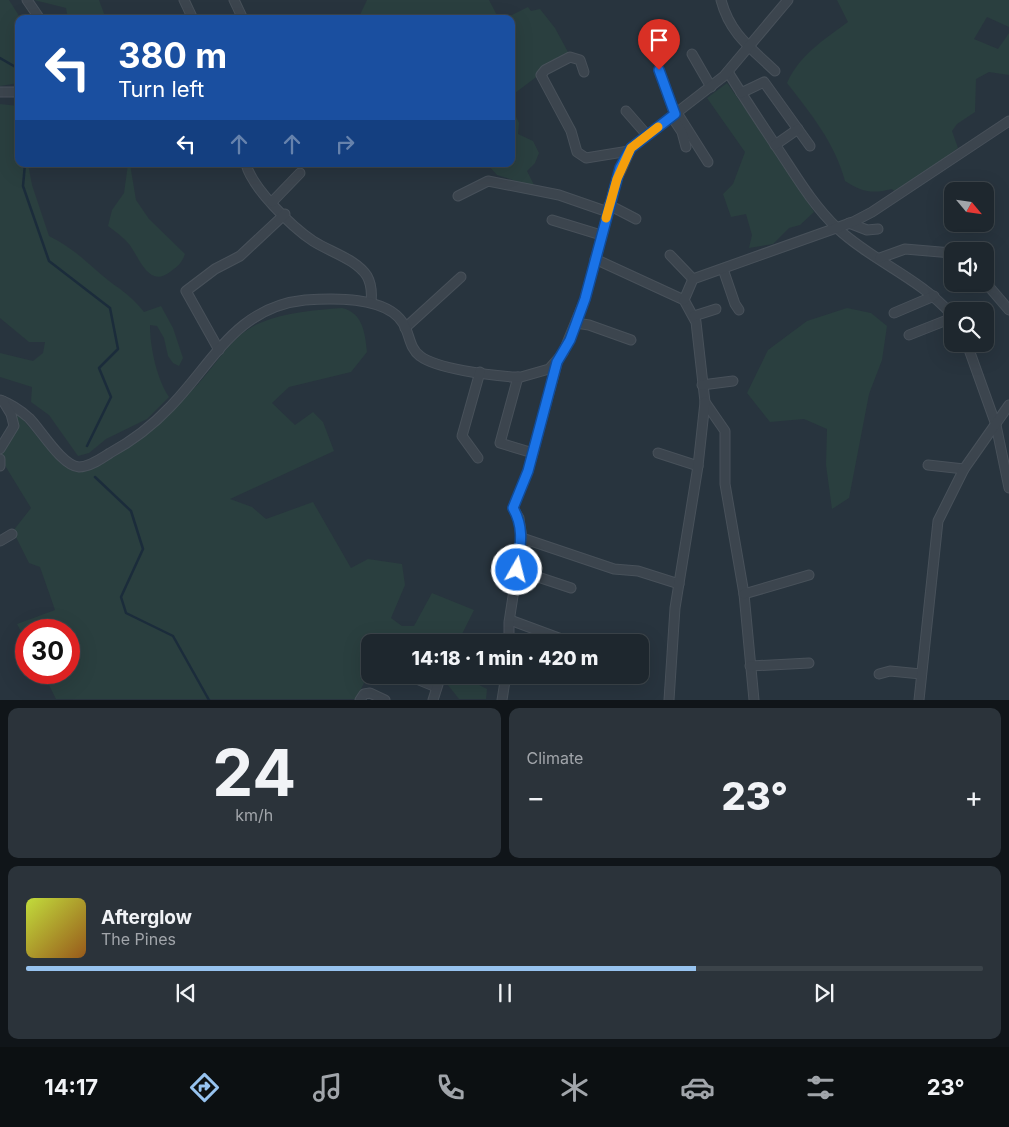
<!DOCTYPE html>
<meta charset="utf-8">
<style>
body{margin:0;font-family:Inter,sans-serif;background:#2b333a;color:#f1f3f6;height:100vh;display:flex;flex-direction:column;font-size:19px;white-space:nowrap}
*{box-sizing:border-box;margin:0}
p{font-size:16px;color:#a1a5aa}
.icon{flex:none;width:28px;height:28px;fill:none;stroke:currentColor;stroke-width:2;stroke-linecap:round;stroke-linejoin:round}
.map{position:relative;height:700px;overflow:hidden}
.details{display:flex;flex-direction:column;gap:8px;padding:8px;background:#101519;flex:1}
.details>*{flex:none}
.top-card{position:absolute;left:15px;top:15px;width:500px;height:152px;border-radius:10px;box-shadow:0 5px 20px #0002,0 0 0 1px #3c444a;background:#1a4fa0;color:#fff;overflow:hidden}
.needle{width:32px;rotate:119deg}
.tools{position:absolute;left:944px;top:182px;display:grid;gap:10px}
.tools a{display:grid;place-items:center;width:50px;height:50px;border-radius:10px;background:#1e272e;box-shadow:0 5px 20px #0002,0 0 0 1px #3c444a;font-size:25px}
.speed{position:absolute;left:15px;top:619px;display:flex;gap:10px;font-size:25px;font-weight:700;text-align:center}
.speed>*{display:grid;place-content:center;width:65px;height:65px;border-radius:50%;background:#1e272e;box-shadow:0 5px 20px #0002,0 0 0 1px #3c444a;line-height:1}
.speed .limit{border:8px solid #d22;background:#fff;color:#111}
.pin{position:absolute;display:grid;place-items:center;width:42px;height:42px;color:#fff;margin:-51px -21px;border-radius:50% 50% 50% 0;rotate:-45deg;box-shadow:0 0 5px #0007}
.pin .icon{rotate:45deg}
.me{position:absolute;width:55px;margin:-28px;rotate:8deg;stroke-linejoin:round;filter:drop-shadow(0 0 4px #0008)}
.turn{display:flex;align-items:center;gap:18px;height:105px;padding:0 20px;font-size:22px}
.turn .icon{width:65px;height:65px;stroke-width:2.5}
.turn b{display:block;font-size:35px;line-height:42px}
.lanes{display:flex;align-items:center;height:48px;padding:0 20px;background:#0003;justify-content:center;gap:25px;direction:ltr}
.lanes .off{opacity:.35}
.big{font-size:38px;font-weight:800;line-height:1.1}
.details .tile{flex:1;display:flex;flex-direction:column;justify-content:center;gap:8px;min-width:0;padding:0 18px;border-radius:10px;background:#2b333a}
.details .dial{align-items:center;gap:0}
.dial b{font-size:65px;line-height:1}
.song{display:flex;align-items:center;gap:15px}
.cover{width:60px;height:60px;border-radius:8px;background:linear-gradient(135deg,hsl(70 70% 55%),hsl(30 70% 35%))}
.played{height:5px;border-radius:2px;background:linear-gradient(90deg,#97c3ef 70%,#3c444a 70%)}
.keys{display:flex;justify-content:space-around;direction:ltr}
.heat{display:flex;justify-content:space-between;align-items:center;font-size:28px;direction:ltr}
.details .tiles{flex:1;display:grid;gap:8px;grid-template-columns:1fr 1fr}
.tile:last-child{grid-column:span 2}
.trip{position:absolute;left:361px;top:634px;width:288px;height:50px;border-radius:10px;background:#1e272e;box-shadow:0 5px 20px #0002,0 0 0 1px #3c444a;font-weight:800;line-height:50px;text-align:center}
.tab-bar{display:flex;height:80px;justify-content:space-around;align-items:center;background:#0c1012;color:#a1a5aa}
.tab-bar .icon{width:35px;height:35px}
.tab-bar .active{color:#97c3ef}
.tab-bar b{font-size:22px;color:#f1f3f6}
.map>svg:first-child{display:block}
</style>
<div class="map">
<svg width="1009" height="700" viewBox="0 0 1009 700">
<rect width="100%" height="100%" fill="#28343e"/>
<!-- green -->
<g fill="#2a3f3f">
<polygon points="0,0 9,0 21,19 19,19 19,83 0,86"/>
<polygon points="34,0 99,0 106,19 68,19 66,8"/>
<polygon points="367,0 489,0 499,19 358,19"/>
<path d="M837,0H1009V27L987,17L974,39L998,49L1009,33V75L989,72L976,79L975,112L957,124L952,131L958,148L897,194L892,189C872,194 862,192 845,181C835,143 811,114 787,83C800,54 824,40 848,22Z"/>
<polygon points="528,7 531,11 540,9 555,28 568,52 544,65 539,75 511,96 511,19 504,19"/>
<polygon points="727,83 776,152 814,212 800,225 789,228 773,244 749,248 752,235 746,214 731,217 723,194 733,184 745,152 707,98"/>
<path d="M0,104L19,106V164H28L32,185L49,236C75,249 87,263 109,281C123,291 133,298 144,312L161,306L173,328L183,358L179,366L173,363L168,356L164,338L157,326L150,325C150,348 157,379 169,397L147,419L106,439L89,453L78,456L49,415L31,402L32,387L0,377V353L33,361L43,353L45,342H29L0,318Z"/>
<polygon points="511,106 519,123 518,134 533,141 539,153 535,163 527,171 535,187 497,175 487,164 511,164"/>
<path d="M128,164H130L136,200L149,219L185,254C182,263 178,266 170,272C149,288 140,259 129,244C123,237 115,231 108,226L112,210L124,193Z"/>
<path d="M342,308C363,313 365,333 367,352L351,372L289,387L272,403L295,425L313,412L323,422L334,451L230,499L252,507L266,519L313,502L351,568L368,559L402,564L405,585L391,618L402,626H414L432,593L474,610L458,642H370V671L356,699H56L43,673L69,672V630H26V641L17,624L55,610L40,567L29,563L13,531L31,508L1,459L2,447L14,413L19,415C30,427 63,471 78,472C107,473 179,405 199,383C218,362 233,334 260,323C286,312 315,310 342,308Z"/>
<polygon points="847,308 871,313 887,326 882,360 869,394 849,498 832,509 826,465 827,429 804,419 770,422 747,393 768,350 807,321"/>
<polygon points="440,675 464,675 465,678 487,689 486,699 459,699"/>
</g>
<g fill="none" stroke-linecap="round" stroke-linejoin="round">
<!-- stream -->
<g stroke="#1b2c3b" stroke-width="2.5">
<polyline points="0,58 19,69"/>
<polyline points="25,164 23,186 49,261 110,308 118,349 99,368 111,397 87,446"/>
<polyline points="95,477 131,511 143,549 121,597 126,613 173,636 209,700"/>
</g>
<!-- minor casing -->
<g stroke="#48515a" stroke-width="11">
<g id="minor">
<polyline points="27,0 40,19"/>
<polyline points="184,0 193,19"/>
<polyline points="234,0 243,19"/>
<path d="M721,0C730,34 751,48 775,71"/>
<polyline points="692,54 711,87"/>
<polyline points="659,70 675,114"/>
<polyline points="584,72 580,60 570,57 545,70 541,75 571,131 577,152 586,158 629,151"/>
<path d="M728,72C746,101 764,128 782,155C799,181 815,207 837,228C872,261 920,278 952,315"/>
<polyline points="0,92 19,92"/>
<polyline points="741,93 764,82 810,146"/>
<polyline points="626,111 647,135"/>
<polyline points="677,113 708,162"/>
<polyline points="672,117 682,132 686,147"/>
<polyline points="775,145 798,129"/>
<path d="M246,164C252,188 292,227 313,241C330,252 356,259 367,276C372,285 372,293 371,302"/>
<polyline points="458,196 488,181 559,195 608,212"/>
<polyline points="272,202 300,173"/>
<polyline points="609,205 636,219"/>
<polyline points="552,220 601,235"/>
<polyline points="849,223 867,230 878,229"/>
<polyline points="670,255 693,279"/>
<polyline points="880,258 905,249 952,253"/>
<polyline points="595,259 684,300 696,322 705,402 725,431 725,484 744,594 754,700"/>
<polyline points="723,269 735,304 739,310"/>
<polyline points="985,282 1009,310"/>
<polyline points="684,300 693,279 853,222 872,212 1009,121"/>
<polyline points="894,313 934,296"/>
<polyline points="694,316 716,309"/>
<polyline points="576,323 589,325 631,340"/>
<polyline points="405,328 461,277"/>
<polyline points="909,335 952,318"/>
<polyline points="967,344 996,425 1009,488"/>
<polyline points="219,350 186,291 215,269 240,256 285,214"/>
<polyline points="518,377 500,443 533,453"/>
<polyline points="702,385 733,381"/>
<path d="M0,400C11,404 20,410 29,418C41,430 62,466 79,467C90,467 102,458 110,453C132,441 153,425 170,407C213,363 236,307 305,300C333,298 386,296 403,323C410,334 409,348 420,356C437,369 489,375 512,377H521L549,369L563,353L585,299L617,179L631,148L724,76L788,0"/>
<polyline points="0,449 14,426 11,414 3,401"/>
<polyline points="658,453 698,466"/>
<polyline points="478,458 462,436 480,372"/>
<polyline points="0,459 0,466"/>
<polyline points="928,465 964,469"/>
<polyline points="522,538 614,569 638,571 679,584"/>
<polyline points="0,541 12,534"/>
<polyline points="517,570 571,588"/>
<polyline points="744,594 809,575"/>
<polyline points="510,620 564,640"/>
<polyline points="509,642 509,622 522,538 519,518 513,508 528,471 557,363"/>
<polyline points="750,666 809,663"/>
<polyline points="879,674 890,671 921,674"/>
<polyline points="407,675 436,687"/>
<polyline points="360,700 364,694 370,693 385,700"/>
<polyline points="433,700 441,675"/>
<polyline points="502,700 506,675"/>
<polyline points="669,700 675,608 698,466 705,402"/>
<polyline points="919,700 938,521 964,469 1009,405"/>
</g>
</g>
<!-- minor -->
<use href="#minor" stroke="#3c454e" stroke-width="9"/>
</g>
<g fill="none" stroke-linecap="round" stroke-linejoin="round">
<!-- route casing -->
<g stroke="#114b97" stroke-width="12">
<path id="route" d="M517,570C520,547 525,529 513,508L528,471L557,362L570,340L585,299L620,168L631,148L675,114L659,70"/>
</g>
<!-- route -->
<use href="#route" stroke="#1a73e8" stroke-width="9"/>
<!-- slow -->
<polyline stroke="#f59e0b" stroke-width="9" points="606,218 617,179 631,148 658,127"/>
</g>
</svg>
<div class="tools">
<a><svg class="needle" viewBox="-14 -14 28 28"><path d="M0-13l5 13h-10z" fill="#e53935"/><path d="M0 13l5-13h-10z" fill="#a1a5aa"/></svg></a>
<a><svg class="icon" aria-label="sound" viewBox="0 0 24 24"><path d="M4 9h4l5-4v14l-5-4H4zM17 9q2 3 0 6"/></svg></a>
<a><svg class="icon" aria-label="search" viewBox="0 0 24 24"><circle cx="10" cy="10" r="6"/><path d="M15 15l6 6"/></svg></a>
</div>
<div class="speed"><div class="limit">30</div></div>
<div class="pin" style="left:659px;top:70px;background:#d93025"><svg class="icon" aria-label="arrive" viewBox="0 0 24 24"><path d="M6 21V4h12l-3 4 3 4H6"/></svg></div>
<svg class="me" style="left:517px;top:570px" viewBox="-20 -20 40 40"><circle r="17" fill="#1a73e8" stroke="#fff" stroke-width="3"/><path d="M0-11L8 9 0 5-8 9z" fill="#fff"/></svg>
<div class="trip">14:18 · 1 min · 420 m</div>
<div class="top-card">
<div class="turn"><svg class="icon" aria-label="left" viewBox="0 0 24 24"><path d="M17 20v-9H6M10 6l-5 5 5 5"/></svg><div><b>380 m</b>Turn left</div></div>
<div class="lanes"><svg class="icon" aria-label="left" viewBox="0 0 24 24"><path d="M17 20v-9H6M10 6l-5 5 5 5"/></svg><svg class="icon off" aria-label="ahead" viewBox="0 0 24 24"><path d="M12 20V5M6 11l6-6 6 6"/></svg><svg class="icon off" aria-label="ahead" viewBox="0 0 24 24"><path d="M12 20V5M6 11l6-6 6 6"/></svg><svg class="icon off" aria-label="right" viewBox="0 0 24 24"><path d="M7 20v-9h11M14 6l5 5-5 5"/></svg></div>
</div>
</div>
<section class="details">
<div class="tiles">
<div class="tile dial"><b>24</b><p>km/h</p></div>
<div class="tile"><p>Climate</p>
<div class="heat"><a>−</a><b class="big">23°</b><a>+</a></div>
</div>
<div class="tile">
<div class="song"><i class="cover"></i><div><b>Afterglow</b><p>The Pines</p></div></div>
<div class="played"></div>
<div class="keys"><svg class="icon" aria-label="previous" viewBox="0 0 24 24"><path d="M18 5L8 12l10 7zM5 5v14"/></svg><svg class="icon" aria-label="pause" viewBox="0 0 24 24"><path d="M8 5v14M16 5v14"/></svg><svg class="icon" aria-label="next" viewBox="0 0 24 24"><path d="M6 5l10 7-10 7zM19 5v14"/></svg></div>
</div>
</div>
</section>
<nav class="tab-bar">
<b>14:17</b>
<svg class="icon active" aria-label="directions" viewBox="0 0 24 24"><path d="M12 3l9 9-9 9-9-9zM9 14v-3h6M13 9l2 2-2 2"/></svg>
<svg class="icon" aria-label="music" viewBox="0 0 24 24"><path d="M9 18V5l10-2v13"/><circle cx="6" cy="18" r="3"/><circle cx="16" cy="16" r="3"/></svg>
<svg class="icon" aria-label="phone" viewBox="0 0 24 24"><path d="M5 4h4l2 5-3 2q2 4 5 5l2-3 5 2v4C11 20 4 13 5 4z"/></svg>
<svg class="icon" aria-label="climate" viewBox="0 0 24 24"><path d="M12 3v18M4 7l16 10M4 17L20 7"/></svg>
<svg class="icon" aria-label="car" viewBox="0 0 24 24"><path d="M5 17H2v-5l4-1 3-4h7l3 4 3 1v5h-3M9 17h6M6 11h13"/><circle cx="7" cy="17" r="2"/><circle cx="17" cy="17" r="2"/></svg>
<svg class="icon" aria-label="filters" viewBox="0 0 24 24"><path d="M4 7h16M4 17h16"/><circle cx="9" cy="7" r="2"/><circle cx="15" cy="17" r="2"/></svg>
<b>23°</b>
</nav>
